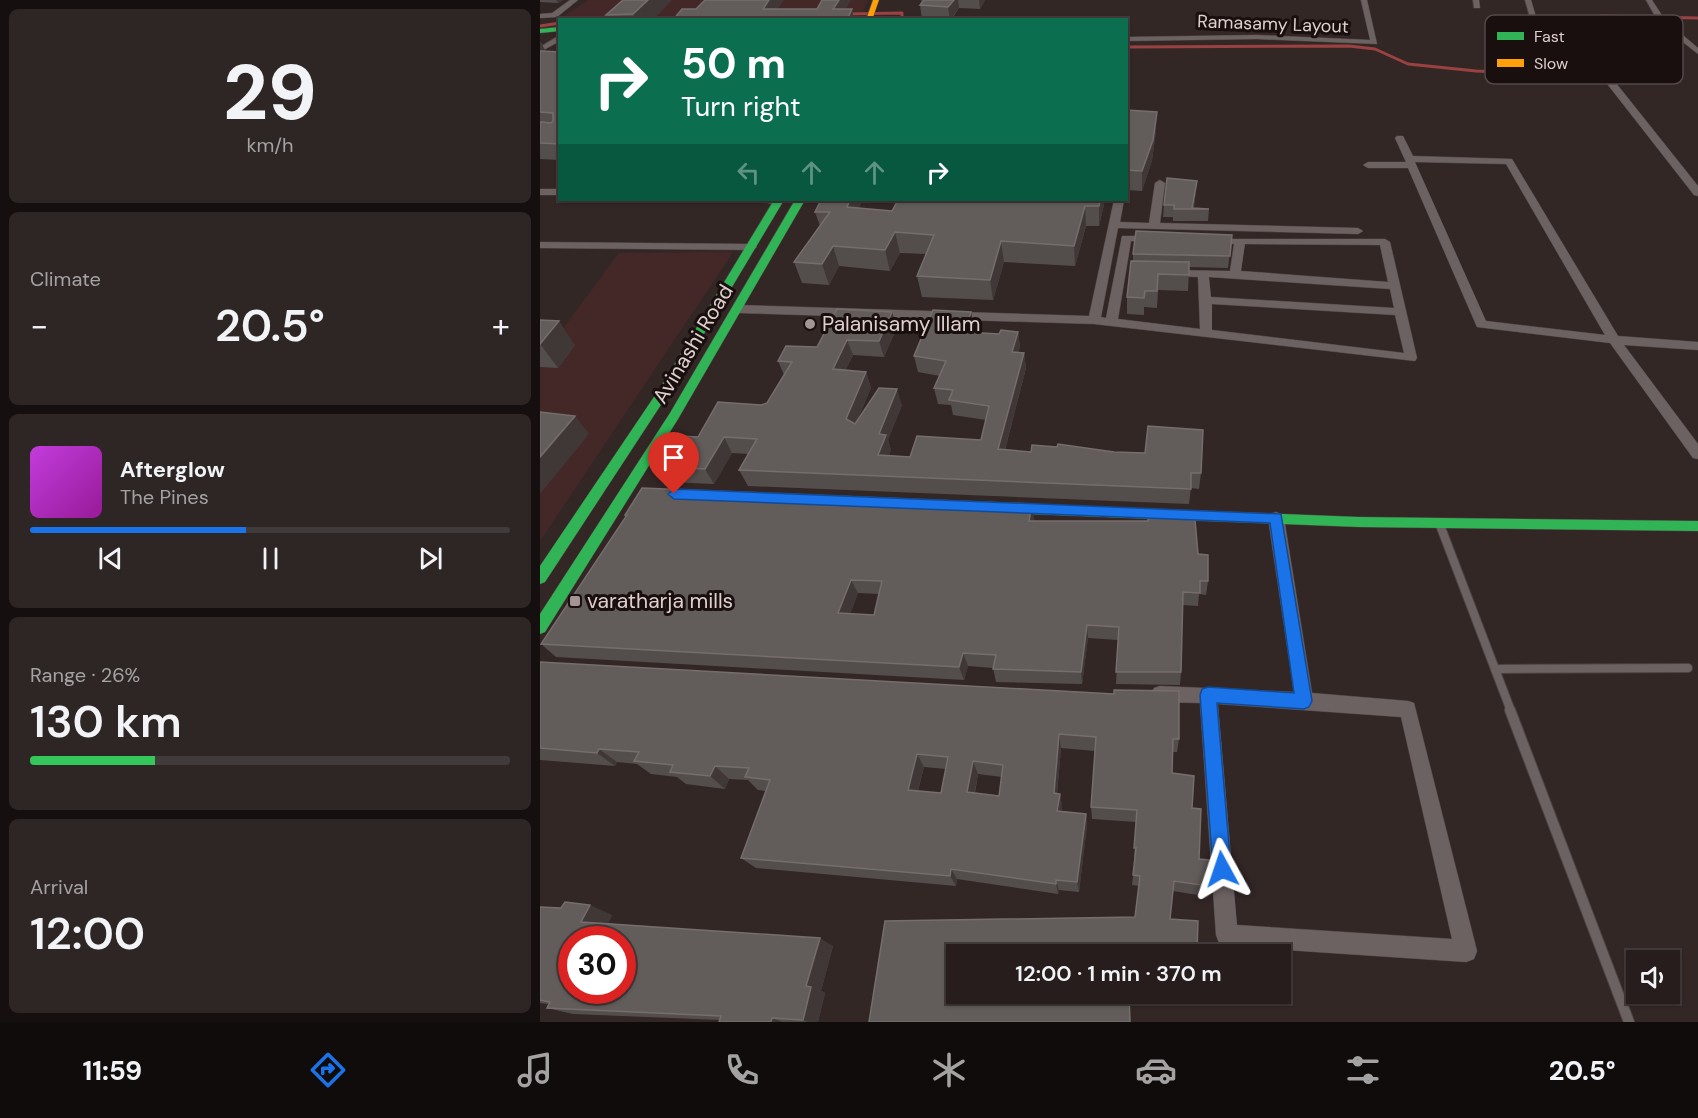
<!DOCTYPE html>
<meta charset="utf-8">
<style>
body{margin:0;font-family:"DM Sans",sans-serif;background:#2e2625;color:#f1f3f6;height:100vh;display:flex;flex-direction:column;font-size:22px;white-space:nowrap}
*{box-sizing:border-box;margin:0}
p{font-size:20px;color:#a4a2a3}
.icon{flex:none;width:33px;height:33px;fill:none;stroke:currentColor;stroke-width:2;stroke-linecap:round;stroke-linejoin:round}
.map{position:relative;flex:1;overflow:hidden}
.sheet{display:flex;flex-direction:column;gap:9px;padding:9px;background:#15100f;width:540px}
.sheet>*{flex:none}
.top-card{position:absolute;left:18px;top:18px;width:570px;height:183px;border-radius:0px;box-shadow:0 2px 4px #0004,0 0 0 2px #423b3b;background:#0b6e4f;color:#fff;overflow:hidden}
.buttons{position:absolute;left:1086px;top:950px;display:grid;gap:12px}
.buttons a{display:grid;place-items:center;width:54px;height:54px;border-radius:0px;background:#261d1c;box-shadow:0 2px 4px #0004,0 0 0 2px #423b3b;font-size:30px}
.speed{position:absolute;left:18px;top:926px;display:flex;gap:12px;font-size:30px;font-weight:700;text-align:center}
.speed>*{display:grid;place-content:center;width:78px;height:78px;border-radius:50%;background:#261d1c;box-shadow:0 2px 4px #0004,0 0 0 2px #423b3b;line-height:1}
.speed .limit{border:9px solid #d22;background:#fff;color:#111}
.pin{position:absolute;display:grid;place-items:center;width:51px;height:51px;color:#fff;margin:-62px -26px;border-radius:50% 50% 50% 0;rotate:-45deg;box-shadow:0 0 6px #0007}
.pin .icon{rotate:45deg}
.me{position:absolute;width:66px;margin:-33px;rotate:355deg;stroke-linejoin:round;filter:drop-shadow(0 0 4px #0008)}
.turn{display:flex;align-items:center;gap:21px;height:126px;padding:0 24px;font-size:27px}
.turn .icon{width:78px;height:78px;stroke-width:2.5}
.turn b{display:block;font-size:42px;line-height:51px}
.lanes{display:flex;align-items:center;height:57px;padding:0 24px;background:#0003;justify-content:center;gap:30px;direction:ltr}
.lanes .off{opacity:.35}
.big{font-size:45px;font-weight:600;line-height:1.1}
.sheet .card{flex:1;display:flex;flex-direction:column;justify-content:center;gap:9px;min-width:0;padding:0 21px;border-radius:9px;background:#2e2625}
.sheet .dial{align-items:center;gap:0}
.dial b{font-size:78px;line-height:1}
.song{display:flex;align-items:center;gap:18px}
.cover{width:72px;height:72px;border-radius:9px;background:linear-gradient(135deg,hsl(290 70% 55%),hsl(300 70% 35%))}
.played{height:6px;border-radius:3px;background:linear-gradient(90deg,#1a73e8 45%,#423b3b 45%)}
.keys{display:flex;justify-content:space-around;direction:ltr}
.heat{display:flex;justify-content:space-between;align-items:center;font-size:33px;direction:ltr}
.charge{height:9px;border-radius:4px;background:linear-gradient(90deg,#34c759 26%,#423b3b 0)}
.trip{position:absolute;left:406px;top:944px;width:345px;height:60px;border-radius:0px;background:#261d1c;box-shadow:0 2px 4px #0004,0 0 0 2px #423b3b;font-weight:600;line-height:60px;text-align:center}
.tab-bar{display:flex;height:96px;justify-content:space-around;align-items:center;background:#0f0c0b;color:#a4a2a3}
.tab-bar .icon{width:42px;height:42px}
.tab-bar .current{color:#1a73e8}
.tab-bar b{font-size:27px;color:#f1f3f6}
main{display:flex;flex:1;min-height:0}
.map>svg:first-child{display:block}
</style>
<main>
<section class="sheet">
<div class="card dial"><b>29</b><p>km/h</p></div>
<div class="card"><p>Climate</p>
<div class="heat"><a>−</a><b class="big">20.5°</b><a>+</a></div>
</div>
<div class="card">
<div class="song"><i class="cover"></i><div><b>Afterglow</b><p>The Pines</p></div></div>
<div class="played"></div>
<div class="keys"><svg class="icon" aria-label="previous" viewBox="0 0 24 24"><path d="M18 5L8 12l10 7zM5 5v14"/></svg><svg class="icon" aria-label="pause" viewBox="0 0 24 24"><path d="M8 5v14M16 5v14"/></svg><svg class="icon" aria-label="next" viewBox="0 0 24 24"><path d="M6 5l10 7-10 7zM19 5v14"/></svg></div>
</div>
<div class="card"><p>Range · 26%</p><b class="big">130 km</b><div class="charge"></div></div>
<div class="card"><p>Arrival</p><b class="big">12:00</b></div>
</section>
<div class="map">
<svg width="1158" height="1022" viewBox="0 0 1158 1022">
<rect width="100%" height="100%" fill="#332726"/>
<!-- built -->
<g fill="#432827">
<polygon points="49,0 328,0 321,15 21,18"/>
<polygon points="193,252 0,541 0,333 19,334 79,253"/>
</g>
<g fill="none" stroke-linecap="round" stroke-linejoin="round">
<!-- stream -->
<g stroke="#9a4141" stroke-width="3">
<polyline points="307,14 362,13 362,20"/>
<polyline points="109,18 138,18"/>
<polyline points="0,26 20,23"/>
<polyline points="586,47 809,46 835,49 868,64 936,71 989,73 1031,60 1050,43 1061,16 1158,18"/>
</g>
<!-- lane-far1 casing -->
<g stroke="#4d4342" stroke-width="10">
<g id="lane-far1">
<polyline points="900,525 971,711"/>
<polyline points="955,669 1148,668"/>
</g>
</g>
<!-- lane casing -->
<g stroke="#4d4342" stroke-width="12">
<polyline id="lane" points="970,710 1089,1022"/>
</g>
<!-- street casing -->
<g stroke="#4d4342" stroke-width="1">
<g id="street">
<polygon points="30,0 38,0 17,17 0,18 0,14 12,13"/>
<polygon points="821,0 827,0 837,44 717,39 586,41 586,37 717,35 830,40"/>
<polygon points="933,0 939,0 940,8 934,8"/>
<polygon points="985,0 991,0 1003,41 996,39"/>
<polygon points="1106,0 1112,0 1125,20 1158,48 1158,54 1119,23"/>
<polygon points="20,35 20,41 0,52 0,47"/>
<polygon points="1054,63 1060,63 1158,186 1158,196 1154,195 1054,67"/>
<path d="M857,136H863L873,156L972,159L1078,336L1158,342V350L1084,345L1158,444V459L1153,458L1070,343L937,327L868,168H828L823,165L828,162H866L855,138ZM875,162L966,164L1065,335L946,321Z"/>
<path d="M620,180L625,183L620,223L818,228L823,231L818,234L578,228L561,317L566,318L582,236H614L619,239L614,242L591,241L578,319L660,329L658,277L631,276L625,273L631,270L690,271L694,244H671L666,241L667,239H845L850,242L877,358L875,361L554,324L199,313L193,309L199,305L549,316L574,200H584L580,222L609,223L615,183ZM705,244L840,245L848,282L701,271ZM669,277L850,289L854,308L671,297ZM672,304L855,315L864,353L672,330Z"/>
<rect x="0" y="189" width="20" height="6"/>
<path d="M222,200H244C239,205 227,205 222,200Z"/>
<polygon points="0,242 212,244 217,247 212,250 0,248"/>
<path d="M736,512L741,514L744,518L772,693L868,701L874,703L937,951L934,959L926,962L687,946L679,943L676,935L660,703L620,702L614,700L611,694L614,688L620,686L754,692L728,518L731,514ZM678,704L861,717L912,939L697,925Z"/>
</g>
</g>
<!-- fast casing -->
<g stroke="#4d4342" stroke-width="1">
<g id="fast">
<polygon points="20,27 20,31 0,33 0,29"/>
<polygon points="234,200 244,200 128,394 5,582 0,584 0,566 120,388"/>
<polygon points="255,200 265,200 138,419 5,632 0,634 0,614 130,413"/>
<polygon points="461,503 819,517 1158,521 1158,531 819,527 461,513 456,512 454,508 456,504"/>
</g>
</g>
<!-- slow casing -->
<g stroke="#4d4342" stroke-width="1">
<polygon id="slow" points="333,0 339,0 332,20 326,20"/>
</g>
<!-- lane-far1 -->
<use href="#lane-far1" stroke="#6d6262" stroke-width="8"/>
<!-- lane -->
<use href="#lane" stroke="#6d6262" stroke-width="10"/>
<!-- street -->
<use href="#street" fill="#6d6262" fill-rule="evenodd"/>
<!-- fast -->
<use href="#fast" fill="#30b455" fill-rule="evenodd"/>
<!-- slow -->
<use href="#slow" fill="#ff9f0a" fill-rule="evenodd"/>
</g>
<!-- wall -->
<g fill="#534e4c" fill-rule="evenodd">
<polygon points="0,0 23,0 18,3 0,2"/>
<polygon points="83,0 113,20 68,20 66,15"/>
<polygon points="381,0 445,0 440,9 419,8 411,20 382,19 380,5 382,3"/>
<polygon points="0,41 6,51 20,52 20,160 0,159"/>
<polygon points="586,110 616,131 612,160 602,191 586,190"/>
<polygon points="657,181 654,208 669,209 668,221 633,221 633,217 623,217 624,205"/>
<polygon points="281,200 322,200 319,208 352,211 565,200 559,226 546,226 535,266 464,262 453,300 382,297 377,276 386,254 360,253 350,271 299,266 289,285 262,283 254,262 280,226 275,212"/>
<polygon points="692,235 688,268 649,267 648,291 618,290 617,308 604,307 604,315 587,314 587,297 593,261 593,254"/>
<polygon points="352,312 357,327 344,357 313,355 305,371 326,372 331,388 316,423 362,405 348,440 351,450 349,455 370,457 441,440 446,420 413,415 411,405 398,404 394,388 400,376 378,372 374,356 431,312 434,327 432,332 459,334 478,332 480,347 478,352 484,353 486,368 465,450 661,473 659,489 651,488 649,504 208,486 199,470 209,454 192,453 174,484 128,482 118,467 131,454 158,437 227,403 244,375 238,361 277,347"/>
<polygon points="0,320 35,345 18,368 0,367"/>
<path d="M85,515L494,519L493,521H608L650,520L658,554L668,581L666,595L659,594L658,606L642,605L641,672L640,685L576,684L578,640L548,638L542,684L456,682L453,668L428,666L424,680L16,657L1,644L86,517ZM318,593L339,594L334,615L310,614Z"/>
<path d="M0,662L574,694V690L639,691V739L637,752H632V773L654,776L652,808L661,809L659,859L669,860L668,886L664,896L633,891L630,919L658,921L657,954H417V993H589L590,1022H329L345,921L595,917L599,886L592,885L595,859H594L596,822L552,819L551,807L555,751L521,748L517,794H520L522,806L521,811L546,814L547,825L539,892L519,890L518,894L417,879L416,886L216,868L201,858L226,791L218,790L208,780L189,779L185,789L146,784L137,777L111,774L97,764L77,762L75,766L0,760ZM384,767L406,769L401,793L378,791ZM438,774L462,777L459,796L435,793Z"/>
<polygon points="0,907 72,915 68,923 293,946 281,991 285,993 278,1022 179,1022 180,1020 33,1014 7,1008 8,1004 0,1003"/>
</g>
<!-- shaded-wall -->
<g fill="#403837">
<polygon points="16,0 23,0 18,3"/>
<polygon points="108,0 132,0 113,20 95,20 93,14"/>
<polygon points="229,0 244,0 230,20 223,9"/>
<polygon points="299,0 311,0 299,20 293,9"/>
<polygon points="414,0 418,0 419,8 410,20 408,7"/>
<polygon points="439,0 445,0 440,9"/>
<polygon points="312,9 314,20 307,20"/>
<polygon points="0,41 7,54 0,64"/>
<polygon points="617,112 616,131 612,160 602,191 602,171"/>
<polygon points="657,181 656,193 653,209 652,209"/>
<polygon points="310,200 322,200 313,227 307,207"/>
<polygon points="560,200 565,200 559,226 559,206"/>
<polygon points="545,206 546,226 535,266 534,246"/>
<polygon points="355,232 360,253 350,271 345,250"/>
<polygon points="461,241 464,262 453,300 450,280"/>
<polygon points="293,246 299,266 289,285 282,264"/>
<polygon points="352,312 357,327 344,357 339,341"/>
<polygon points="431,312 434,327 427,347 424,332"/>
<polygon points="19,321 35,345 18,368 0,344"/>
<polygon points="478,332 480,347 474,368 472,352"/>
<polygon points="307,340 313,355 298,385 293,369"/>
<polygon points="484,353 486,368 461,464 458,449"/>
<polygon points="326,372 331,388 311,435 306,419"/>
<polygon points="357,389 362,405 348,440 351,450 344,470 338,455 339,434"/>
<polygon points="35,416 49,434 0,494 0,457"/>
<polygon points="184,437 192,453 174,484 165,469"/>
<polygon points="492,504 494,519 491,535 489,521"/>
<polygon points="311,580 318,593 306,626 298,613"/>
<polygon points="547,625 548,638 542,684 541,672"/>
<polygon points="423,653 428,666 424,680 419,667"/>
<polygon points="519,734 521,748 516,805 514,793"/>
<polygon points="59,749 77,762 75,766 57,753"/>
<polygon points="377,754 384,767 375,802 368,790"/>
<polygon points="433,761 438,774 432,804 427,792"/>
<polygon points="175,766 189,779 185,789 170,776"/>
<polygon points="520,794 522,806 519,822 517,811"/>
<polygon points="546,814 547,825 539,892 537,882"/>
<polygon points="411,869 417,879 416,886 410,876"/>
<polygon points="516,880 519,890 518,894 516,884"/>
<polygon points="50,905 72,915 65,931 41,922"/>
<polygon points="280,938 293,946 281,991 285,993 278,1022 268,1022 263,1020 266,986"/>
<polygon points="232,1018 242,1022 231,1022"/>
</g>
<!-- building -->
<g fill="#625c5a" stroke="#756e6c" stroke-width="1.5" fill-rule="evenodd">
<polygon points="83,0 108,0 93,14 66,15"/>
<polygon points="165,0 229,0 223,9 277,9 282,0 299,0 293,9 312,9 307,20 133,20 142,9 156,9"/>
<polygon points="384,0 414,0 408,7 380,5"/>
<polygon points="0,51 20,52 20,144 0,143 0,122 11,123 13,121 13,113 0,112"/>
<polygon points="586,110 617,112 613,140 602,171 586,170"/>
<polygon points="627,178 657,181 652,208 669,209 634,209 634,205 624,205"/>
<polygon points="281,200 310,200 307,207 352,211 358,200 560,200 559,206 545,206 534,246 461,241 450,280 377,276 394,235 355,232 345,250 293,246 282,264 254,262 290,212 275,212"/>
<polygon points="596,231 692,235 690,256 593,254"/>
<polygon points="591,261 649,262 649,275 618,274 617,291 605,291 604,298 587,297"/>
<polygon points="297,309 352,312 339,341 307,340 293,369 326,372 306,419 315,424 339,388 357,389 339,434 346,435 338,455 370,457 377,436 441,440 449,406 409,400 413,390 394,388 406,361 374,356 393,310 431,312 424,332 459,334 461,330 478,332 472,352 484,353 458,449 491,452 492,445 517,447 518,444 574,452 605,453 608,426 663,430 661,473 651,473 651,489 199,470 217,439 184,437 165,469 118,467 127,454 131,454 142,436 158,437 178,402 221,405 227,403 252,362 238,361 246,346 277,347"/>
<polygon points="0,320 19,321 0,344"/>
<polygon points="0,412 35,416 0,457"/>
<path d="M102,488L492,504L489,521H608L609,510L650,511V520H655L658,554L668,555V581H660V593L643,592L641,672H576L579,627L547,625L541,672L453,669L456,655L423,653L419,667L1,644L87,515H85ZM311,580L342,581L334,615L298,613Z"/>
<path d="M0,662L574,694V690L639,691V739H633L632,773L654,776L652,808L661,809L659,859L669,860L668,886L634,881L630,919L658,921L657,954H417V993H589L590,1022H329L345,921L595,917L600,876L593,875L596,848H594L597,810L551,807L556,737L519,734L514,793L520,794L517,811L546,814L537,882L516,880V884L411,869L410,876L201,858L230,780L205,777L209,768L175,766L170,776L130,772L133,765L94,761L99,752L59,749L57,753L0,748ZM377,754L408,757L401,793L368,790ZM433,761L463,765L459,796L427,792Z"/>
<path d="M25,902L50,905L41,922L280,938L266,986L271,987L263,1020L232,1018L231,1022H179L181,1016L7,1008L10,1002L0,1000V907L21,908ZM32,939H82V990H32Z"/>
</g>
<!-- route -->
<polygon fill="#1a73e8" stroke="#114b97" stroke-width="1.5" points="134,489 741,514 772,701 769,707 764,709 677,703 691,869 689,876 682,879 675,876 673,869 660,695 662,689 668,687 754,693 730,523 134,499 128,494"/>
<!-- markers -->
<g fill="#a39593" stroke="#190f0e" stroke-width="2">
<circle cx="270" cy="324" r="6"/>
<rect x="29" y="595" width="12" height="12" rx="3"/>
</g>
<g text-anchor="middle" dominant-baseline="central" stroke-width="6" stroke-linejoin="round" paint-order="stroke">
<!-- far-street labels -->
<g font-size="18" fill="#dfd0ce" stroke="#190f0e">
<text transform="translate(733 24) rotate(2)">Ramasamy Layout</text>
</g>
<!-- poi labels -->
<g font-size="21" fill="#dfd0ce" stroke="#190f0e" text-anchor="start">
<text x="282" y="324">Palanisamy Illam</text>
<text x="47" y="601">varatharja mills</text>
</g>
<!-- street labels -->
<g font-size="21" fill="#dfd0ce" stroke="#190f0e">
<text transform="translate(153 344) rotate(-59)">Avinashi Road</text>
</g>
</g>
<!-- legend -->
<rect x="945" y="15" width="198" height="69" rx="9" fill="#190f0e" stroke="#544948" stroke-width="1.5"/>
<rect x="957" y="32" width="27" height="8" fill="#30b455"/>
<rect x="957" y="59" width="27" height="8" fill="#ff9f0a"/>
<g font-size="16" fill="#dfd0ce">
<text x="994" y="42">Fast</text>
<text x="994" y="69">Slow</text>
</g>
</svg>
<div class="buttons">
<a><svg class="icon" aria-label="sound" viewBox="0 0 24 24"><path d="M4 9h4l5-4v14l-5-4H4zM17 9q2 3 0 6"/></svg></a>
</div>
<div class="speed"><div class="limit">30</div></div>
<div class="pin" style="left:134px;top:494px;background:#d93025"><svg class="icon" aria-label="arrive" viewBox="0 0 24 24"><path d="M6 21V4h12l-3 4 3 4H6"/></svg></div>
<svg class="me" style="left:682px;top:869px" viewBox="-20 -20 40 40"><path d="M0-17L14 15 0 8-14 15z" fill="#1a73e8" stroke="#fff" stroke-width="4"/></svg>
<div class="trip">12:00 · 1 min · 370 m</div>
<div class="top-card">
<div class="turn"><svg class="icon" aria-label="right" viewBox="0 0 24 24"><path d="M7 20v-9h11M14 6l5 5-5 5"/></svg><div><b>50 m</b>Turn right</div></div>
<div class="lanes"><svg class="icon off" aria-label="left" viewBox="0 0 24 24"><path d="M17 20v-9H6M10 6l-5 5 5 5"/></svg><svg class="icon off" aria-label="ahead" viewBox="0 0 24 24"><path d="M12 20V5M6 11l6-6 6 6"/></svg><svg class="icon off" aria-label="ahead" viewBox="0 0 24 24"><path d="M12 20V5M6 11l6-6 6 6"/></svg><svg class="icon" aria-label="right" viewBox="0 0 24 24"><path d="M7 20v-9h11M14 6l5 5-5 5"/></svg></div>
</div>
</div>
</main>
<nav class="tab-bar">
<b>11:59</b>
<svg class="icon current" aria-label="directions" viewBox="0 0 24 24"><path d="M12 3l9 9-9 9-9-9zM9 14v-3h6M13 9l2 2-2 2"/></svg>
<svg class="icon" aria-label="music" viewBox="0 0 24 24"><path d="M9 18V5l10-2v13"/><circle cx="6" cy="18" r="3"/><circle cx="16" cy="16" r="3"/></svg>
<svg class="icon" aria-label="phone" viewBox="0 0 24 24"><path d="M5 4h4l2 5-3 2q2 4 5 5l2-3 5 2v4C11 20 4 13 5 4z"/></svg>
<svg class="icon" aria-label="climate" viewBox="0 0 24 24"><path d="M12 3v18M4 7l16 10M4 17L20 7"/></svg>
<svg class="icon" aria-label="car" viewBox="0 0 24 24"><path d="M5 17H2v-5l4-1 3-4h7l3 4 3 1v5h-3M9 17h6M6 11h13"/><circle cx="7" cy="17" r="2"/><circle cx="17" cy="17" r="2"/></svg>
<svg class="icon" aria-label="filters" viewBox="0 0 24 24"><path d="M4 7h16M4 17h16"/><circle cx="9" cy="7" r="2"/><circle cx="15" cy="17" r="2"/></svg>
<b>20.5°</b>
</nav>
